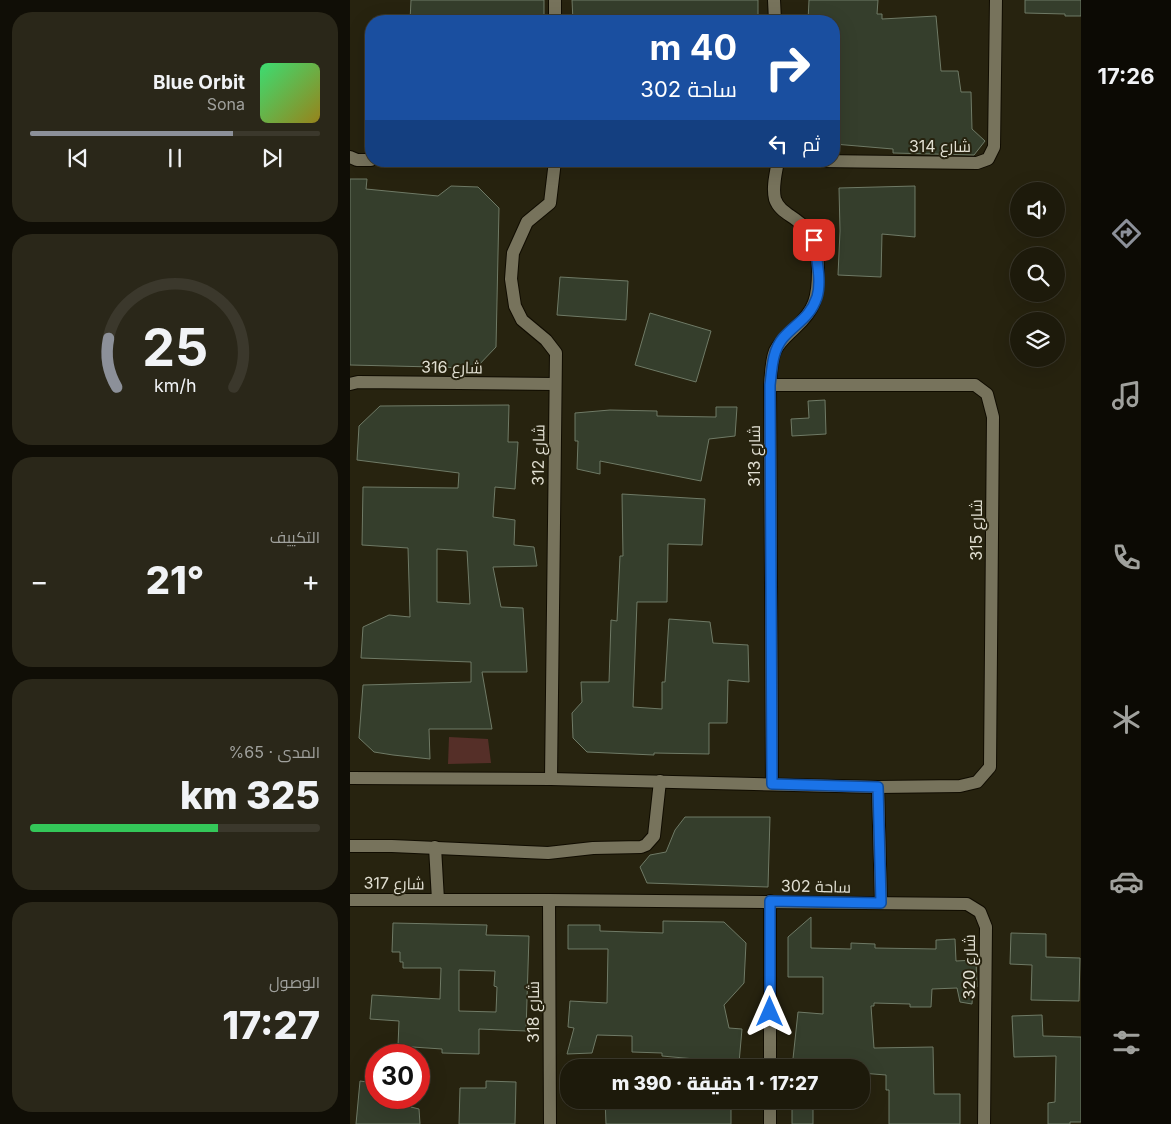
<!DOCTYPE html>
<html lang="ar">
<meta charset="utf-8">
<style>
body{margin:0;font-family:Inter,Cairo,sans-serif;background:#2a2719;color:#f1f3f6;direction:rtl;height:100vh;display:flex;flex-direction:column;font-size:19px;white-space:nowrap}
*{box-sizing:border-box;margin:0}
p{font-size:16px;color:#a0a19d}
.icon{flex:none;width:28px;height:28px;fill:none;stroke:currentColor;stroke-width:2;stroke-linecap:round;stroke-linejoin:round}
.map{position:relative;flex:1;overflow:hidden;direction:ltr}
.panel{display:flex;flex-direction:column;gap:12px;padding:12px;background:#100e06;width:350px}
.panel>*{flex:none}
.hud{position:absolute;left:15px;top:15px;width:475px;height:152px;border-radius:20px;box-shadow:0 5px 20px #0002,0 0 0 1px #3b382c;direction:rtl;background:#1a4fa0;color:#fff;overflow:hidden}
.controls{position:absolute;left:660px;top:182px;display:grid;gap:10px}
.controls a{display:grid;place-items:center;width:55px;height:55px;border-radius:50%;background:#1d1a0b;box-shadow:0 5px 20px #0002,0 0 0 1px #3b382c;font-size:25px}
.speed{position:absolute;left:15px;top:1044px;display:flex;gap:10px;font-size:25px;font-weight:700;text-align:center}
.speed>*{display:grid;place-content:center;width:65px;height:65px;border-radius:50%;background:#1d1a0b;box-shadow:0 5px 20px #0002,0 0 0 1px #3b382c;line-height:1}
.speed .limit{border:8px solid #d22;background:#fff;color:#111}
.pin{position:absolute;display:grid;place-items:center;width:42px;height:42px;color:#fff;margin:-21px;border-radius:10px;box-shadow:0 2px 8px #0006}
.me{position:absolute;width:55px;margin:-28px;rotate:0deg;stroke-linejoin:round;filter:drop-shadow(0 0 4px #0008)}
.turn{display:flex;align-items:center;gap:18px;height:105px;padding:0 20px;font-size:22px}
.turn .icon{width:65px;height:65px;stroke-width:2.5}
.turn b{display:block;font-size:35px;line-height:42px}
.then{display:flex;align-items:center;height:48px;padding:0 20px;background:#0003;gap:10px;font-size:19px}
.big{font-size:38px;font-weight:800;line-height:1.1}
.panel .card{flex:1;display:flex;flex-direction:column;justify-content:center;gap:8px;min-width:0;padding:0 18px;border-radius:20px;background:#2a2719}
.panel .dial{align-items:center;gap:0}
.dial svg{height:130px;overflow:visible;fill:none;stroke:#3b382c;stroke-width:7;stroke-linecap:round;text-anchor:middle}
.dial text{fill:#f1f3f6;stroke:none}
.song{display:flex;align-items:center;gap:15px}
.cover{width:60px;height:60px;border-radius:8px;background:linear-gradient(135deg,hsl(140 70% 55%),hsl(50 70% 35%))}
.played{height:5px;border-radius:2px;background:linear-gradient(90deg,#8c9099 70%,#3b382c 70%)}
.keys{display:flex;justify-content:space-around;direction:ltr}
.heat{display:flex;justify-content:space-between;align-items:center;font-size:28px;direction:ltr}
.charge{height:8px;border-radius:4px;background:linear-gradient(90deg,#34c759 65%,#3b382c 0)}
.trip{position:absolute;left:210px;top:1059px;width:310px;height:50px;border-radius:20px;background:#1d1a0b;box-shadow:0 5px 20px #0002,0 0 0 1px #3b382c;font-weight:800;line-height:50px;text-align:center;direction:rtl}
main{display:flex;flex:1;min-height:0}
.tab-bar{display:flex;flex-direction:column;width:90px;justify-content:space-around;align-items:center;background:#0c0a04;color:#a0a19d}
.tab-bar .icon{width:35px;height:35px}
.tab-bar .active{color:#8c9099}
.tab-bar b{font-size:22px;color:#f1f3f6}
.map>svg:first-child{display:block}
</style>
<main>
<nav class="tab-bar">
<b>17:26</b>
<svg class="icon active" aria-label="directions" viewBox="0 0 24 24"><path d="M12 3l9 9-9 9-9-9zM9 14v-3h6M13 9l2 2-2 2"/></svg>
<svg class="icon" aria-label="music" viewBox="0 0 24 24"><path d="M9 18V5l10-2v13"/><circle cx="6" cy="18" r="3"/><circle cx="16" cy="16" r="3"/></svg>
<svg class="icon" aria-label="phone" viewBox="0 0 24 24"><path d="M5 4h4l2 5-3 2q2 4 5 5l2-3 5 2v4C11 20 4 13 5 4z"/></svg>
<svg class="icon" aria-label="climate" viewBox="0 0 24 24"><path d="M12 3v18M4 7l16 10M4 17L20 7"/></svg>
<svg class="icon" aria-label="car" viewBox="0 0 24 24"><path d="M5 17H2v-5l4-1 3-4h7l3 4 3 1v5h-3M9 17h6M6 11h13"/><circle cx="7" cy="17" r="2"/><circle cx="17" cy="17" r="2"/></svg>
<svg class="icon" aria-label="filters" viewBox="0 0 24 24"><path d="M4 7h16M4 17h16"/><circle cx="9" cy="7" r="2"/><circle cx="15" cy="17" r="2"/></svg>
</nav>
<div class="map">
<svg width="731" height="1124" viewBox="0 0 731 1124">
<rect width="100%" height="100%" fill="#27230f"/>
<!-- green -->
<polygon fill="#552f28" points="99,737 138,739 141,763 98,764"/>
<!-- building -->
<g fill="#353e2c" stroke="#6f7a66" fill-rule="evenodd">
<polygon points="61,0 194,0 194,21 60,21"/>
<polygon points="222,0 408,0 408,21 223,21"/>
<polygon points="459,0 528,0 527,14 532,14 532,19 586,16 591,71 608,71 611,92 621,92 622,129 635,141 624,155 543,153 543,149 484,144 484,21 458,21"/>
<polygon points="675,0 731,0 731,16 715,16 715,14 675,13"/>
<polygon points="0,179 17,179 16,189 88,196 101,186 128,187 149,208 146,347 126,368 0,365"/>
<polygon points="565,186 565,237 532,234 531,277 488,275 490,231 489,188"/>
<polygon points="210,277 278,281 276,320 207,315"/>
<polygon points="300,313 361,331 346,382 285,365"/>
<polygon points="475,400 476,434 442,436 441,419 459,418 458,401"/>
<path d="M159,405L158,442H168L165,489L145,487L143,517L165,520L164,545L184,547L187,566L143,567L151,607L173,608L177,672H132L142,729H79L80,759L43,755L24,752L9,738L13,685L121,682V662L11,658L13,627L39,615L60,617L58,548L12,545L13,487L108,488L109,473L7,460L9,426L30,406ZM87,549L117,551L120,604L87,602Z"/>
<polygon points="366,407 387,407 385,436 359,439 351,481 250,461 250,474 227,469 228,441 225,441 225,413 260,410 307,411 307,416 366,417"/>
<polygon points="272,494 355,499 352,545 318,544 317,602 287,602 283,707 312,709 312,682 315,682 319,619 360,622 363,643 398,645 399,682 378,680 377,723 359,723 359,754 304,753 304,755 237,752 223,738 222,713 232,702 231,682 259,682 261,620 267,621 270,556 273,556"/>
<polygon points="335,817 420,817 418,887 297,883 290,867 300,855 316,852 325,830"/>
<polygon points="461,917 461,948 501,949 501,943 525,944 525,948 586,949 586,940 605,939 606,961 626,960 627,987 623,987 622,1004 610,1002 607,988 582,989 581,1007 560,1007 560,1004 524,1003 524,1006 521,1006 524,1048 583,1047 584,1094 610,1094 610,1124 539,1124 539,1090 536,1090 536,1075 511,1073 511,1068 442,1068 448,1012 473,1014 473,977 438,977 438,937"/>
<polygon points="313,921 374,922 396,943 394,983 374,1005 379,1028 392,1029 389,1063 312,1056 312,1053 282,1052 282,1036 247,1035 242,1053 217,1054 224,1028 218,1027 220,1001 257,1003 258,949 218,949 218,925 250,925 250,931 313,933"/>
<path d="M43,923L137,925L136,935L179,936L176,1031L129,1029V1054L92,1053V1049L48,1046L49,1021L20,1019L22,995L90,999L91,968H53V962H50V952H42ZM109,970L145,971L144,986L147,987L146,1012L109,1011Z"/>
<polygon points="661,933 696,934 696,957 730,958 729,1001 681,1000 682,965 660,964"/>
<polygon points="692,1015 693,1036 731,1037 731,1122 720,1122 720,1124 698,1124 698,1103 705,1102 706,1056 664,1057 662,1016"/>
<polygon points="10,1081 26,1083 26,1098 60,1098 61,1107 69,1109 70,1124 6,1124"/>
<polygon points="136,1081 166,1082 165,1124 109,1124 110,1088 136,1088"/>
<polygon points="255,1100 290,1100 290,1106 316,1104 316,1100 381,1100 381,1124 256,1124"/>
<rect x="442" y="1105" width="21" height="19"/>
</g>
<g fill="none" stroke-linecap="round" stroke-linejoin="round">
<!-- minor casing -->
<g stroke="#100c00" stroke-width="14">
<g id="minor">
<polyline points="424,0 425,21"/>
<polyline points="205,21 205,0"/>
<polyline points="0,157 7,160 21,160"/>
<polyline points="471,161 627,163 638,159 644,147 646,0"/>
<polyline points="0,384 8,382 205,384"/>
<polyline points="0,778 201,779 528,787 610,786 627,782 640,767 643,417 637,394 625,385 420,385"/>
<polyline points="201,779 206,353 196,340 172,320 165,306 161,279 163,253 177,222 200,203 205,161"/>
<path d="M422,784L420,385C421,375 421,361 425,351C430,341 437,336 445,328C465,310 468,297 468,271C468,251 464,236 450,223C441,215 429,211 425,199C422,187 426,173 428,161"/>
<polyline points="528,787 531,903"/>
<polyline points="0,846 42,846 198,853 243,848 291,847 296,845 304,836 310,781"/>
<polyline points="85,847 88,900"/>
<polyline points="0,900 199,900 617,904 630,912 636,927 634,1124"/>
<polyline points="199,900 200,1124"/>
<polyline points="420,901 420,1068"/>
<polyline points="420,1100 420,1124"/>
</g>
</g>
<!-- minor -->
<use href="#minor" stroke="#77735c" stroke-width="12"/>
</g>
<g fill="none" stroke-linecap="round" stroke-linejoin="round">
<!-- route casing -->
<g stroke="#114b97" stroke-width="12">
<path id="route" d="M420,1012V901L531,903L528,787L422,784L420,385C422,369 422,351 433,338C446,323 460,318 467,297C472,281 466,256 464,240"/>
</g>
<!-- route -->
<use href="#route" stroke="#1a73e8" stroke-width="9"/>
</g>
<g text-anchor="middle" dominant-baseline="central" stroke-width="4" stroke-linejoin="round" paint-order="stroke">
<!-- street labels -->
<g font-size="16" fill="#e1dfd2" stroke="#27230f">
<text x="590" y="146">شارع 314</text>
<text transform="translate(102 367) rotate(1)">شارع 316</text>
<text transform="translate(188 455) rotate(-89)">شارع 312</text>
<text transform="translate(404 456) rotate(-90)">شارع 313</text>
<text transform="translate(626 530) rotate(-90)">شارع 315</text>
<text transform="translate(44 883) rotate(1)">شارع 317</text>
<text transform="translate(466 886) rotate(1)">ساحة 302</text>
<text transform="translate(619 967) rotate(-90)">شارع 320</text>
<text transform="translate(183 1012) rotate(-90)">شارع 318</text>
</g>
</g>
</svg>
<div class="controls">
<a><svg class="icon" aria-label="sound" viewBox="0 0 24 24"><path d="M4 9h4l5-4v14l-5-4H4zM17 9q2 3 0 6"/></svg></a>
<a><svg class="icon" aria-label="search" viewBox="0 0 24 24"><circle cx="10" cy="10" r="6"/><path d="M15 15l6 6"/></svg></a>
<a><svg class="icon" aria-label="layers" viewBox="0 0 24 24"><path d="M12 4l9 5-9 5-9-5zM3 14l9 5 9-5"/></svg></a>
</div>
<div class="speed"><div class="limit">30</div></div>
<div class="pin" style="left:464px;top:240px;background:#d93025"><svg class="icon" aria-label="arrive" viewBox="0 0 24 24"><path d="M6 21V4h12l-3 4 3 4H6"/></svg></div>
<svg class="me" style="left:420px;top:1012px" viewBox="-20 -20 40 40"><path d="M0-17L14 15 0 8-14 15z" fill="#1a73e8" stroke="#fff" stroke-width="4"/></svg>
<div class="trip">17:27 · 1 دقيقة · 390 m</div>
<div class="hud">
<div class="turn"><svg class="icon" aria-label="right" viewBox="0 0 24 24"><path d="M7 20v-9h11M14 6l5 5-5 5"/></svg><div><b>40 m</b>ساحة 302</div></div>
<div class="then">ثم<svg class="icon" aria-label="left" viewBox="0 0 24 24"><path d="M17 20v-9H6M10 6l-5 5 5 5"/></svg></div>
</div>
</div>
<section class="panel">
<div class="card">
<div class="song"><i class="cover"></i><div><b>Blue Orbit</b><p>Sona</p></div></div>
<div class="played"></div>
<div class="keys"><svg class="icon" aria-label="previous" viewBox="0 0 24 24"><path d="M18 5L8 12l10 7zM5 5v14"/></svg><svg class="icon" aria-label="pause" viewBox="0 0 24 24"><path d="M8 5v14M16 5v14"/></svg><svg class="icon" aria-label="next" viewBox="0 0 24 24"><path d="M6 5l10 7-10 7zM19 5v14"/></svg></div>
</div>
<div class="card dial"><svg viewBox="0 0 100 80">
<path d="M14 69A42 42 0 1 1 86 69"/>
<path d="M14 69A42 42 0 0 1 9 39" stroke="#8c9099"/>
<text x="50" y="56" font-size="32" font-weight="700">25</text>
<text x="50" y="72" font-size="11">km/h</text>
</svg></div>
<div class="card"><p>التكييف</p>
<div class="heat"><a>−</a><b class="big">21°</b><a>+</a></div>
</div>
<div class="card"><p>المدى · 65%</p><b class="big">325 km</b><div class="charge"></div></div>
<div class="card"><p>الوصول</p><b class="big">17:27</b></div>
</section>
</main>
